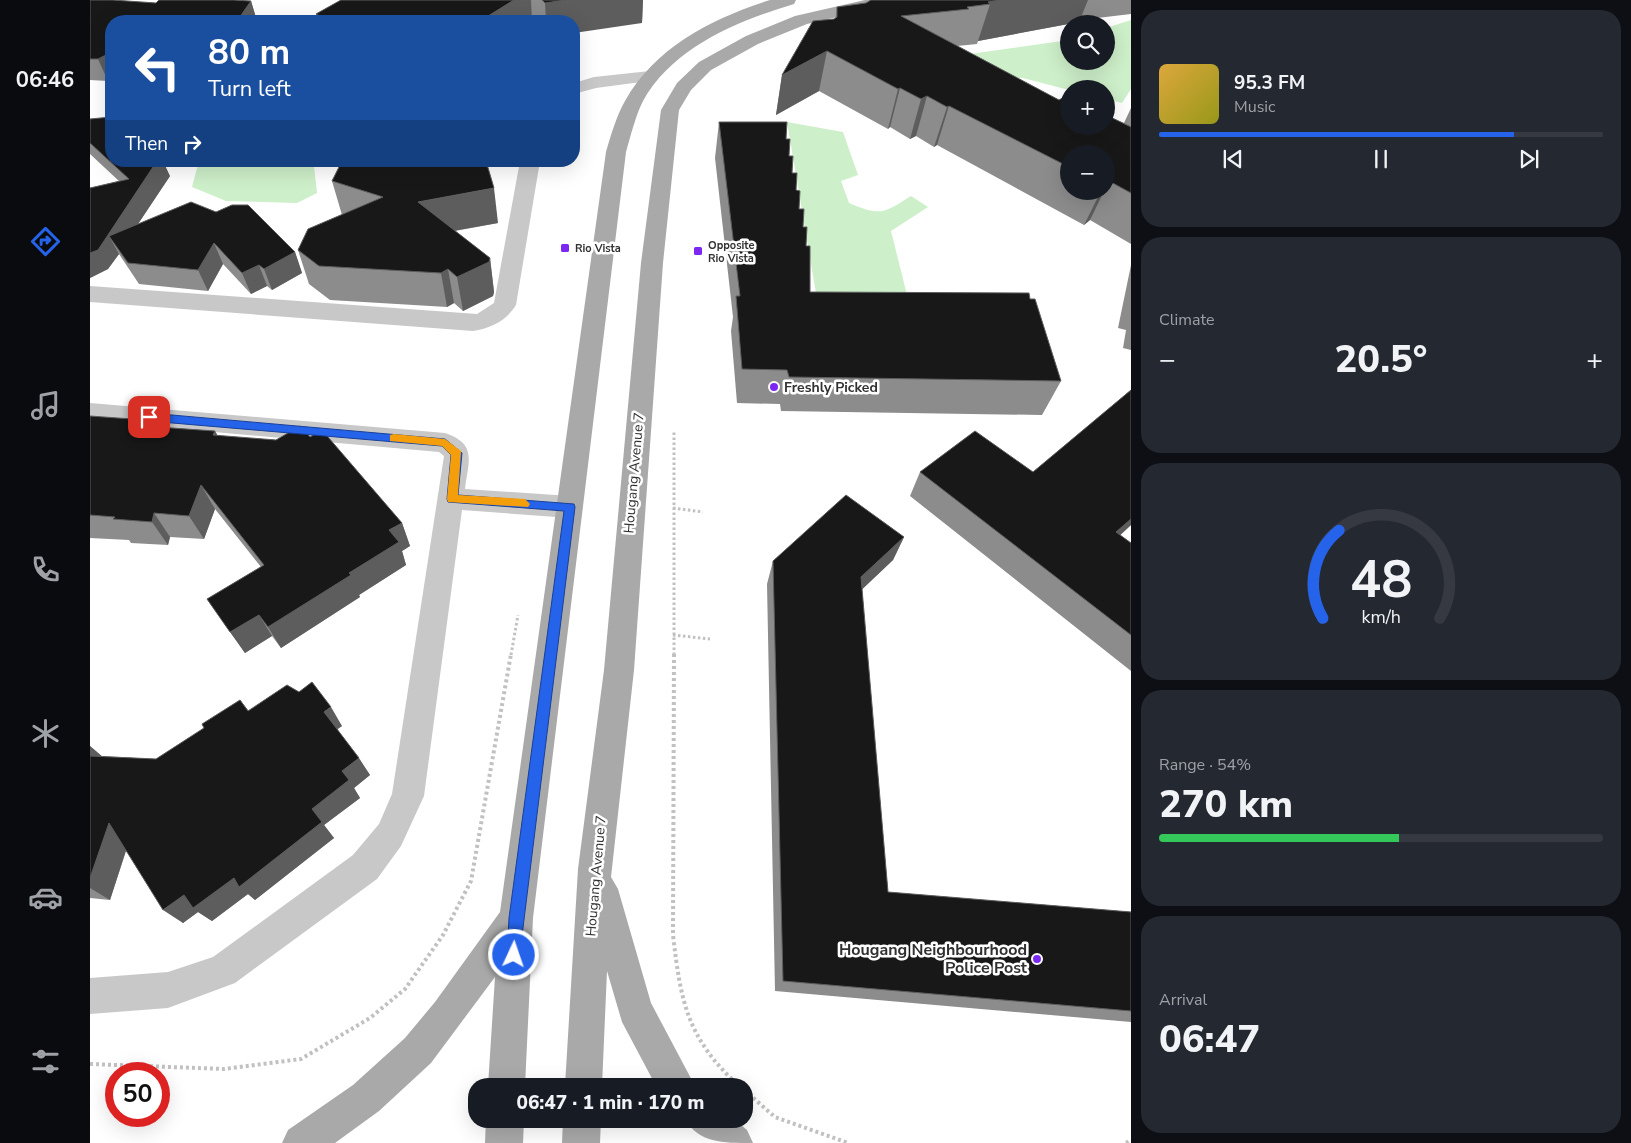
<!DOCTYPE html>
<meta charset="utf-8">
<style>
body{margin:0;font-family:"Nunito Sans",sans-serif;background:#242831;color:#f1f3f6;height:100vh;display:flex;flex-direction:column;font-size:19px;white-space:nowrap}
*{box-sizing:border-box;margin:0}
p{font-size:16px;color:#9ea1a6}
.icon{flex:none;width:28px;height:28px;fill:none;stroke:currentColor;stroke-width:2;stroke-linecap:round;stroke-linejoin:round}
.map{position:relative;flex:1;overflow:hidden}
.panel{display:flex;flex-direction:column;gap:10px;padding:10px;background:#0d0f14;width:500px}
.panel>*{flex:none}
.guide{position:absolute;left:15px;top:15px;width:475px;height:152px;border-radius:20px;box-shadow:0 5px 20px #0002;background:#1a4fa0;color:#fff;overflow:hidden}
.buttons{position:absolute;left:970px;top:15px;display:grid;gap:10px}
.buttons a{display:grid;place-items:center;width:55px;height:55px;border-radius:50%;background:#171b24;box-shadow:0 5px 20px #0002;font-size:25px}
.speed{position:absolute;left:15px;top:1062px;display:flex;gap:10px;font-size:25px;font-weight:700;text-align:center}
.speed>*{display:grid;place-content:center;width:65px;height:65px;border-radius:50%;background:#171b24;box-shadow:0 5px 20px #0002;line-height:1}
.speed .limit{border:8px solid #d22;background:#fff;color:#111}
.pin{position:absolute;display:grid;place-items:center;width:42px;height:42px;color:#fff;margin:-21px;border-radius:10px;box-shadow:0 2px 8px #0006}
.me{position:absolute;width:55px;margin:-28px;rotate:3deg;stroke-linejoin:round;filter:drop-shadow(0 0 4px #0008)}
.turn{display:flex;align-items:center;gap:18px;height:105px;padding:0 20px;font-size:22px}
.turn .icon{width:65px;height:65px;stroke-width:2.5}
.turn b{display:block;font-size:35px;line-height:42px}
.then{display:flex;align-items:center;height:48px;padding:0 20px;background:#0003;gap:10px;font-size:19px}
.big{font-size:38px;font-weight:800;line-height:1.1}
.panel .tile{flex:1;display:flex;flex-direction:column;justify-content:center;gap:8px;min-width:0;padding:0 18px;border-radius:20px;background:#242831}
.panel .dial{align-items:center;gap:0}
.dial svg{height:130px;overflow:visible;fill:none;stroke:#363941;stroke-width:7;stroke-linecap:round;text-anchor:middle}
.dial text{fill:#f1f3f6;stroke:none}
.song{display:flex;align-items:center;gap:15px}
.cover{width:60px;height:60px;border-radius:8px;background:linear-gradient(135deg,hsl(40 70% 55%),hsl(60 70% 35%))}
.played{height:5px;border-radius:2px;background:linear-gradient(90deg,#2563eb 80%,#363941 80%)}
.keys{display:flex;justify-content:space-around;direction:ltr}
.heat{display:flex;justify-content:space-between;align-items:center;font-size:28px;direction:ltr}
.charge{height:8px;border-radius:4px;background:linear-gradient(90deg,#34c759 54%,#363941 0)}
.trip{position:absolute;left:378px;top:1078px;width:285px;height:50px;border-radius:20px;background:#171b24;box-shadow:0 5px 20px #0002;font-weight:800;line-height:50px;text-align:center}
main{display:flex;flex:1;min-height:0}
.menu{display:flex;flex-direction:column;width:90px;justify-content:space-around;align-items:center;background:#090b0e;color:#9ea1a6}
.menu .icon{width:35px;height:35px}
.menu .active{color:#2563eb}
.menu b{font-size:22px;color:#f1f3f6}
.map>svg:first-child{display:block}
</style>
<main>
<nav class="menu">
<b>06:46</b>
<svg class="icon active" aria-label="directions" viewBox="0 0 24 24"><path d="M12 3l9 9-9 9-9-9zM9 14v-3h6M13 9l2 2-2 2"/></svg>
<svg class="icon" aria-label="music" viewBox="0 0 24 24"><path d="M9 18V5l10-2v13"/><circle cx="6" cy="18" r="3"/><circle cx="16" cy="16" r="3"/></svg>
<svg class="icon" aria-label="phone" viewBox="0 0 24 24"><path d="M5 4h4l2 5-3 2q2 4 5 5l2-3 5 2v4C11 20 4 13 5 4z"/></svg>
<svg class="icon" aria-label="climate" viewBox="0 0 24 24"><path d="M12 3v18M4 7l16 10M4 17L20 7"/></svg>
<svg class="icon" aria-label="car" viewBox="0 0 24 24"><path d="M5 17H2v-5l4-1 3-4h7l3 4 3 1v5h-3M9 17h6M6 11h13"/><circle cx="7" cy="17" r="2"/><circle cx="17" cy="17" r="2"/></svg>
<svg class="icon" aria-label="filters" viewBox="0 0 24 24"><path d="M4 7h16M4 17h16"/><circle cx="9" cy="7" r="2"/><circle cx="15" cy="17" r="2"/></svg>
</nav>
<div class="map">
<svg width="1041" height="1143" viewBox="0 0 1041 1143">
<rect width="100%" height="100%" fill="#fff"/>
<!-- water -->
<g fill="#cdefc9">
<polygon points="1041,20 1041,89 1032,103 1016,99 1016,89 979,90 933,78 912,77 851,58 979,40 979,61 1016,61 1016,28"/>
<path d="M697,122L753,132L768,175L751,181L759,203C790,216 793,214 821,196L838,207L801,231L817,295L729,311Z"/>
<polygon points="109,161 227,161 224,166 227,193 207,203 136,201 102,187"/>
</g>
<g fill="none" stroke-linecap="round" stroke-linejoin="round">
<!-- path-far1 -->
<g stroke="#c1c1c1" stroke-width="3" stroke-dasharray="2.5 2.5" stroke-linecap="butt">
<polyline points="583,508 613,512"/>
<polyline points="583,635 620,639"/>
<polyline points="421,655 428,615"/>
<polyline points="584,655 584,432"/>
</g>
<!-- path -->
<g stroke="#c1c1c1" stroke-width="4" stroke-dasharray="3 3" stroke-linecap="butt">
<path d="M584,654L583,935C591,1003 597,1038 649,1086"/>
<polyline points="0,1064 134,1069 211,1059 280,1018 315,989 353,935 381,881 421,654"/>
<polyline points="654,1090 685,1117 758,1143"/>
<polyline points="1036,1143 1041,1140"/>
</g>
<!-- minor -->
<g fill="#c8c8c8" fill-rule="evenodd">
<polygon points="560,71 566,72 569,76 566,80 506,88 484,94 484,83 504,77"/>
<path d="M430,161H450L426,305C416,321 401,328 383,331L0,302V286L387,314L404,303Z"/>
<path d="M0,403L355,433C388,444 378,462 375,489L480,496L489,500L493,507L489,514L480,518L372,510L334,796L311,846L287,879L145,983L78,1008L0,1014V978L78,972L123,957L263,855L289,824L302,794L354,456L349,452L0,421Z"/>
</g>
<!-- major -->
<g fill="#a9a9a9" fill-rule="evenodd">
<path d="M680,0H706L704,4C648,21 583,47 553,101C545,117 541,135 536,152L443,918L435,1086H398L405,977L341,1063L289,1111L245,1143H192L198,1130L263,1085L315,1038L345,1002L410,912L516,152C521,135 526,117 535,101C565,47 623,18 680,0Z"/>
<polygon points="775,0 805,0 803,4 717,24 668,44 621,70 601,90 589,110 573,263 544,670 521,877 528,889 561,1003 605,1086 566,1086 532,1022 517,971 512,1086 475,1086 488,869 514,670 551,263 571,110 587,83 609,62 656,36 705,16"/>
<polygon points="396,1119 434,1119 433,1143 395,1143"/>
<polygon points="473,1119 511,1119 510,1143 472,1143"/>
<path d="M595,1119H644L657,1130L663,1143C632,1143 609,1143 595,1119Z"/>
</g>
</g>
<!-- wall -->
<g fill="#8c8c8c" fill-rule="evenodd">
<polygon points="0,0 66,3 161,1 167,21 21,21 21,79 18,81 0,80"/>
<polygon points="251,0 553,0 552,23 484,21 228,21 226,14"/>
<path d="M781,0H1041V14L990,20L989,22L888,41L887,44L867,46L969,100L979,99L1034,123L1041,108V244L1000,220L994,225L847,145L844,147L826,136L820,139L800,127L798,129L729,91L686,115L692,75L745,19L747,7L776,3ZM979,154H1016V191H979Z"/>
<polygon points="0,119 80,176 48,224 205,252 212,273 182,290 177,286 161,294 133,264 118,291 49,284 29,254 18,269 0,278 0,188 29,181 0,154"/>
<polygon points="629,122 696,139 716,246 720,292 940,299 971,381 952,415 691,411 690,404 647,403 641,331 643,317 625,158"/>
<polygon points="242,181 408,223 365,231 400,258 404,292 403,296 373,311 364,303 357,307 240,300 219,284 208,250 252,215"/>
<polygon points="1041,265 1041,350 1033,348 1036,330 1028,328"/>
<polygon points="1041,390 1041,525 1030,535 1041,543 1041,671 820,496 830,472 943,472"/>
<polygon points="0,416 73,427 125,431 128,436 186,440 220,437 312,523 320,546 312,551 316,565 269,595 270,597 191,648 182,636 155,653 117,599 171,567 125,509 114,539 80,537 78,545 41,543 39,540 0,538"/>
<polygon points="814,537 803,560 772,589 798,892 1041,912 1041,1022 685,991 677,584 683,561"/>
<polygon points="150,700 158,710 252,726 247,729 280,775 264,788 270,798 234,825 244,838 165,900 158,894 122,921 108,912 93,923 36,851 20,900 0,898 0,746 11,756 66,759 114,728"/>
</g>
<!-- shaded-wall -->
<g fill="#5d5d5d">
<polygon points="424,0 441,0 442,21 390,21"/>
<polygon points="476,0 553,0 552,23 484,33 484,21 456,21 455,3"/>
<polygon points="911,0 998,0 989,22 888,41 900,4 898,2"/>
<polygon points="161,1 167,21 147,21"/>
<polygon points="737,51 729,91 686,115 692,75"/>
<polygon points="18,54 21,61 21,79 18,81 8,59"/>
<polygon points="810,88 800,127 798,129 808,89"/>
<polygon points="837,96 826,136 820,139 831,99"/>
<polygon points="859,106 847,145 844,147 857,107"/>
<polygon points="67,161 73,161 80,176 30,251 19,236 29,254 18,269 0,278 0,253"/>
<polygon points="404,188 408,223 334,236 328,202"/>
<polygon points="1011,191 1014,191 1000,220 994,225"/>
<polygon points="124,243 133,264 118,291 108,270"/>
<polygon points="205,252 212,273 182,290 174,269"/>
<polygon points="400,258 404,292 403,296 373,311 367,277"/>
<polygon points="169,265 177,286 161,294 152,273"/>
<polygon points="358,269 364,303 357,307 351,273"/>
<polygon points="70,421 85,446 67,427"/>
<polygon points="125,431 138,456 123,435"/>
<polygon points="111,485 125,509 114,539 99,516"/>
<polygon points="64,513 80,537 78,545 62,522"/>
<polygon points="1041,519 1041,525 1009,555 1026,532"/>
<polygon points="312,523 320,546 312,551 316,565 269,595 270,597 191,648 178,627 259,573 299,530"/>
<polygon points="814,537 803,560 762,599 771,577"/>
<polygon points="169,615 182,636 155,653 140,632"/>
<polygon points="241,707 252,726 245,731 234,712"/>
<polygon points="0,746 13,757 0,767"/>
<polygon points="269,758 280,775 264,788 270,798 234,825 244,838 165,900 158,894 122,921 108,912 93,923 73,910 94,895 222,809 252,771"/>
<polygon points="19,823 40,838 20,900 0,888 0,878"/>
</g>
<!-- building -->
<g fill="#181818" stroke="#5d5d5d">
<polygon points="0,0 23,0 66,3 69,0 144,0 161,1 147,21 21,21 21,54 18,54 8,59 0,59"/>
<polygon points="251,0 424,0 390,21 240,21 226,14"/>
<polygon points="452,0 476,0 455,3"/>
<polygon points="781,0 911,0 898,2 900,4 877,7 879,9 811,16 969,100 974,97 979,99 979,126 1016,126 1016,115 1041,127 1041,193 1019,181 1016,183 1016,154 979,154 979,167 859,106 857,107 837,96 831,99 810,88 808,89 737,51 692,75 723,21 744,19 747,17 747,7 776,3"/>
<polygon points="21,117 21,161 67,161 8,250 0,253 0,188 39,179 0,143 0,119"/>
<polygon points="629,122 697,122 696,139 700,139 699,156 703,156 702,173 707,173 706,190 710,191 709,209 714,209 713,227 717,227 716,246 720,246 720,292 939,293 940,299 945,299 971,381 699,377 697,370 652,369 646,296 650,296"/>
<polygon points="252,161 396,161 404,188 328,202 400,258 399,262 367,277 358,269 351,273 229,266 208,250 218,229 293,197 242,181"/>
<polygon points="101,202 126,212 142,205 158,205 205,252 174,269 169,265 152,273 124,243 108,270 38,263 19,236"/>
<polygon points="1041,390 1041,519 1026,532 1041,543 1041,635 830,472 885,431 943,472"/>
<polygon points="0,416 70,421 67,427 125,431 123,435 186,440 210,426 220,437 232,430 312,523 299,530 309,542 259,573 261,575 178,627 169,615 140,632 117,599 174,565 111,485 99,516 64,513 62,522 23,519 25,517 0,515"/>
<polygon points="756,495 814,537 771,577 798,892 1041,912 1041,1011 693,981 683,561"/>
<polygon points="222,682 241,707 234,712 269,758 252,771 259,780 222,809 232,822 149,887 144,878 103,908 94,895 73,910 19,823 0,878 0,756 66,759 114,728 112,724 150,700 158,711 197,685 209,692"/>
</g>
<!-- route -->
<polygon fill="#2563eb" stroke="#184099" points="59,413 355,439 372,453 368,495 484,504 485,507 429,960 424,963 419,960 417,955 419,918 474,511 358,502 357,499 361,455 352,446 59,421 54,417"/>
<!-- slow -->
<polygon fill="#f59e0b" points="304,434 355,439 371,451 368,495 435,499 440,504 438,507 358,502 357,499 361,455 352,446 300,441 300,435"/>
<!-- markers -->
<g fill="#7d27f3" stroke="#fff" stroke-width="2">
<rect x="470" y="243" width="10" height="10" rx="2.5"/>
<rect x="603" y="246" width="10" height="10" rx="2.5"/>
<circle cx="684" cy="387" r="5"/>
<circle cx="947" cy="959" r="5"/>
</g>
<g text-anchor="middle" dominant-baseline="central" stroke-width="5" stroke-linejoin="round" paint-order="stroke">
<!-- far-poi labels -->
<g font-size="11" font-weight="bold" fill="#313131" stroke="#fff" text-anchor="start">
<text x="618" y="245">Opposite<tspan x="618" dy="13">Rio Vista</tspan></text>
<text x="485" y="248">Rio Vista</text>
</g>
<!-- poi labels -->
<g font-size="14" font-weight="bold" fill="#313131" stroke="#fff" text-anchor="start">
<text x="694" y="387">Freshly Picked</text>
</g>
<!-- street labels -->
<g font-size="14" fill="#313131" stroke="#fff">
<text transform="translate(544 473) rotate(-85)">Hougang Avenue 7</text>
<text transform="translate(506 876) rotate(-85)">Hougang Avenue 7</text>
</g>
<!-- near-poi labels -->
<g font-size="16" font-weight="bold" fill="#313131" stroke="#fff" text-anchor="end">
<text x="937" y="950">Hougang Neighbourhood<tspan x="937" dy="18">Police Post</tspan></text>
</g>
</g>
</svg>
<div class="buttons">
<a><svg class="icon" aria-label="search" viewBox="0 0 24 24"><circle cx="10" cy="10" r="6"/><path d="M15 15l6 6"/></svg></a>
<a>+</a>
<a>−</a>
</div>
<div class="speed"><div class="limit">50</div></div>
<div class="pin" style="left:59px;top:417px;background:#d93025"><svg class="icon" aria-label="arrive" viewBox="0 0 24 24"><path d="M6 21V4h12l-3 4 3 4H6"/></svg></div>
<svg class="me" style="left:424px;top:955px" viewBox="-20 -20 40 40"><circle r="17" fill="#2563eb" stroke="#fff" stroke-width="3"/><path d="M0-11L8 9 0 5-8 9z" fill="#fff"/></svg>
<div class="trip">06:47 · 1 min · 170 m</div>
<div class="guide">
<div class="turn"><svg class="icon" aria-label="left" viewBox="0 0 24 24"><path d="M17 20v-9H6M10 6l-5 5 5 5"/></svg><div><b>80 m</b>Turn left</div></div>
<div class="then">Then<svg class="icon" aria-label="right" viewBox="0 0 24 24"><path d="M7 20v-9h11M14 6l5 5-5 5"/></svg></div>
</div>
</div>
<section class="panel">
<div class="tile">
<div class="song"><i class="cover"></i><div><b>95.3 FM</b><p>Music</p></div></div>
<div class="played"></div>
<div class="keys"><svg class="icon" aria-label="previous" viewBox="0 0 24 24"><path d="M18 5L8 12l10 7zM5 5v14"/></svg><svg class="icon" aria-label="pause" viewBox="0 0 24 24"><path d="M8 5v14M16 5v14"/></svg><svg class="icon" aria-label="next" viewBox="0 0 24 24"><path d="M6 5l10 7-10 7zM19 5v14"/></svg></div>
</div>
<div class="tile"><p>Climate</p>
<div class="heat"><a>−</a><b class="big">20.5°</b><a>+</a></div>
</div>
<div class="tile dial"><svg viewBox="0 0 100 80">
<path d="M14 69A42 42 0 1 1 86 69"/>
<path d="M14 69A42 42 0 0 1 24 15" stroke="#2563eb"/>
<text x="50" y="56" font-size="32" font-weight="700">48</text>
<text x="50" y="72" font-size="11">km/h</text>
</svg></div>
<div class="tile"><p>Range · 54%</p><b class="big">270 km</b><div class="charge"></div></div>
<div class="tile"><p>Arrival</p><b class="big">06:47</b></div>
</section>
</main>
